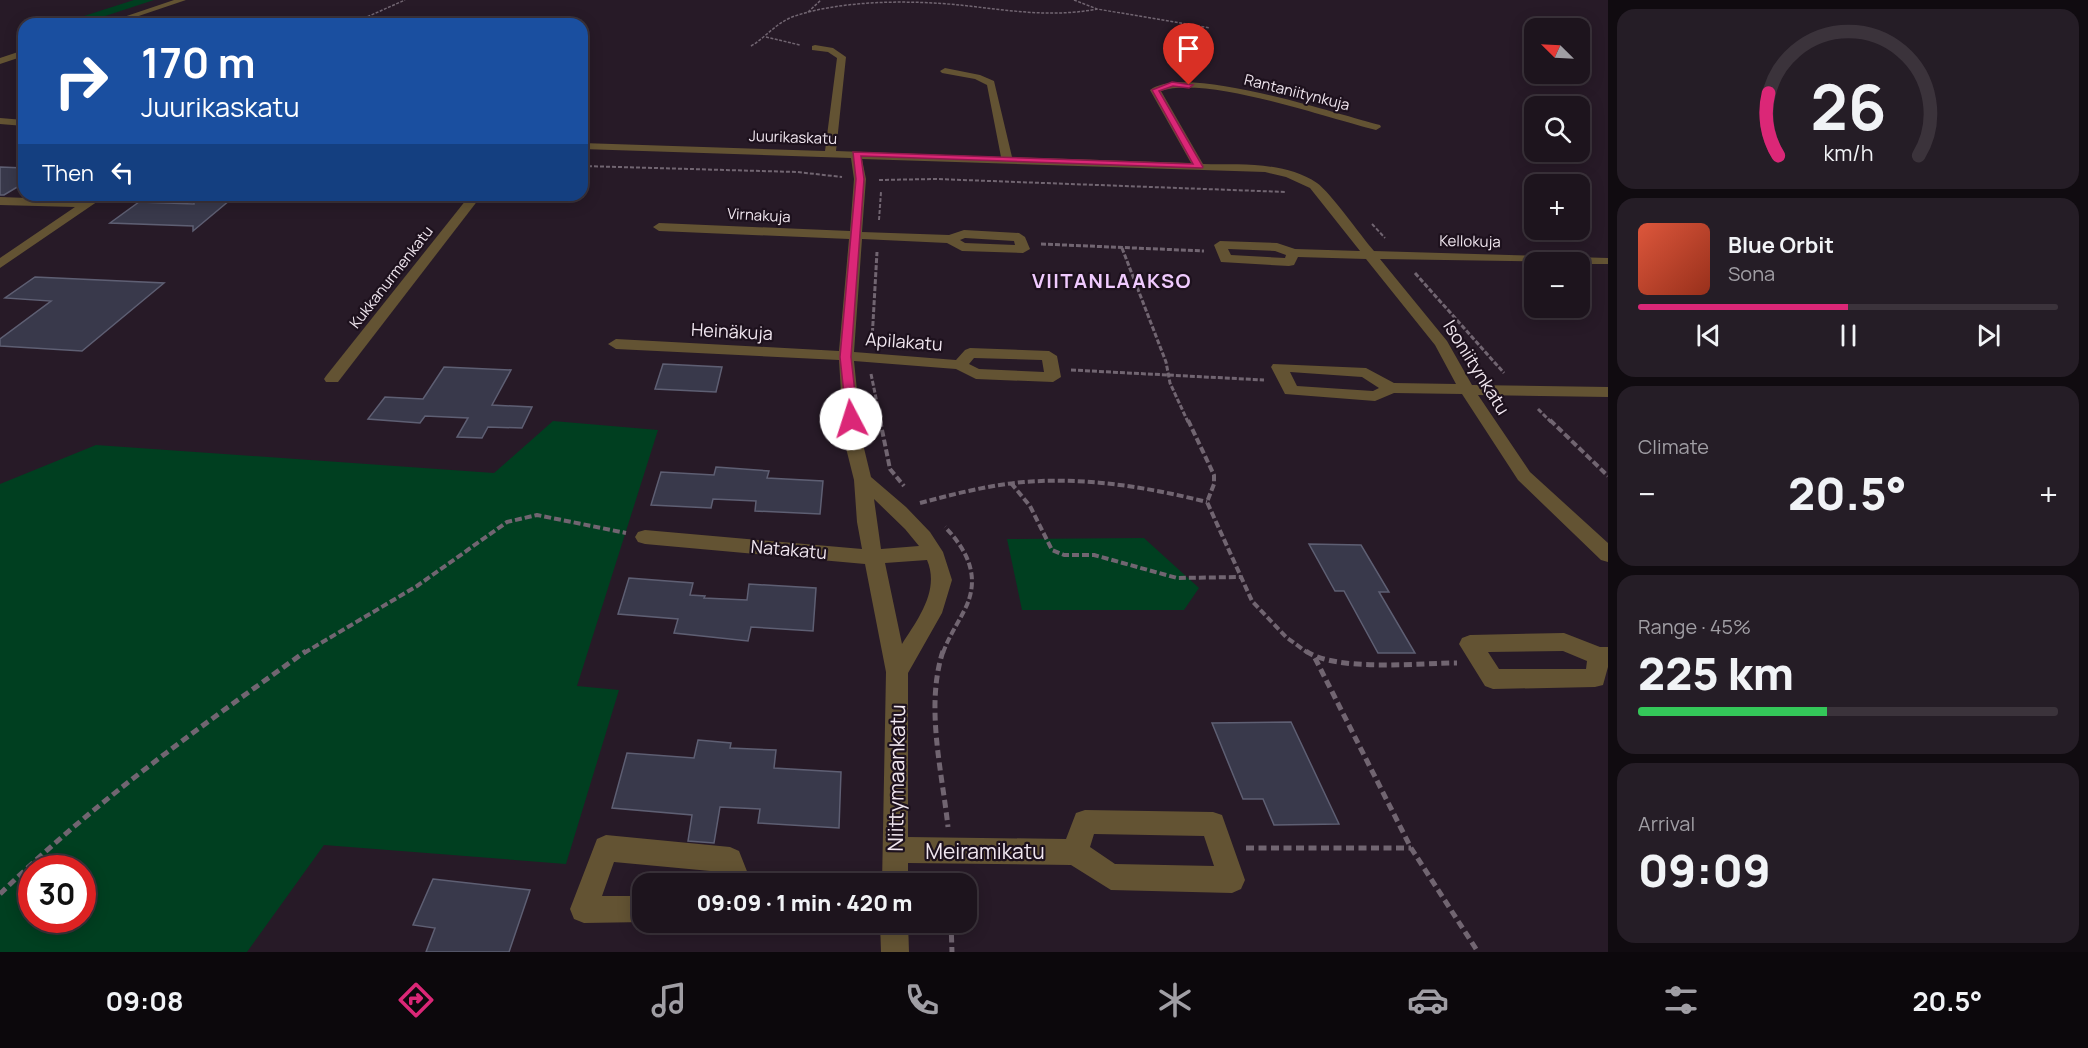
<!DOCTYPE html>
<meta charset="utf-8">
<style>
body{margin:0;font-family:Manrope,sans-serif;background:#251d26;color:#f1f3f6;height:100vh;display:flex;flex-direction:column;font-size:22px;white-space:nowrap}
*{box-sizing:border-box;margin:0}
p{font-size:20px;color:#a09ea4}
.icon{flex:none;width:33px;height:33px;fill:none;stroke:currentColor;stroke-width:2;stroke-linecap:round;stroke-linejoin:round}
.map{position:relative;flex:1;overflow:hidden}
.side{display:flex;flex-direction:column;gap:9px;padding:9px;background:#100b10;width:480px}
.side>*{flex:none}
.hud{position:absolute;left:18px;top:18px;width:570px;height:183px;border-radius:18px;box-shadow:0 3px 15px #0003,0 0 0 2px #3b333b;background:#1a4fa0;color:#fff;overflow:hidden}
.needle{width:39px;rotate:294deg}
.buttons{position:absolute;left:1524px;top:18px;display:grid;gap:12px}
.buttons a{display:grid;place-items:center;width:66px;height:66px;border-radius:12px;background:#1d141d;box-shadow:0 3px 15px #0003,0 0 0 2px #3b333b;font-size:30px}
.speed{position:absolute;left:18px;top:855px;display:flex;gap:12px;font-size:30px;font-weight:700;text-align:center}
.speed>*{display:grid;place-content:center;width:78px;height:78px;border-radius:50%;background:#1d141d;box-shadow:0 3px 15px #0003,0 0 0 2px #3b333b;line-height:1}
.speed .limit{border:9px solid #d22;background:#fff;color:#111}
.pin{position:absolute;display:grid;place-items:center;width:51px;height:51px;color:#fff;margin:-62px -26px;border-radius:50% 50% 50% 0;rotate:-45deg;box-shadow:0 0 6px #0007}
.pin .icon{rotate:45deg}
.me{position:absolute;width:66px;margin:-33px;rotate:355deg;stroke-linejoin:round;filter:drop-shadow(0 0 4px #0008)}
.turn{display:flex;align-items:center;gap:21px;height:126px;padding:0 24px;font-size:27px}
.turn .icon{width:78px;height:78px;stroke-width:2.5}
.turn b{display:block;font-size:42px;line-height:51px}
.then{display:flex;align-items:center;height:57px;padding:0 24px;background:#0003;gap:12px;font-size:22px}
.big{font-size:45px;font-weight:800;line-height:1.1}
.side .tile{flex:1;display:flex;flex-direction:column;justify-content:center;gap:9px;min-width:0;padding:0 21px;border-radius:18px;background:#251d26}
.side .dial{align-items:center;gap:0}
.dial svg{height:156px;overflow:visible;fill:none;stroke:#3b333b;stroke-width:7;stroke-linecap:round;text-anchor:middle}
.dial text{fill:#f1f3f6;stroke:none}
.song{display:flex;align-items:center;gap:18px}
.cover{width:72px;height:72px;border-radius:9px;background:linear-gradient(135deg,hsl(10 70% 55%),hsl(10 70% 35%))}
.played{height:6px;border-radius:3px;background:linear-gradient(90deg,#db2777 50%,#3b333b 50%)}
.keys{display:flex;justify-content:space-around;direction:ltr}
.heat{display:flex;justify-content:space-between;align-items:center;font-size:33px;direction:ltr}
.charge{height:9px;border-radius:4px;background:linear-gradient(90deg,#34c759 45%,#3b333b 0)}
.trip{position:absolute;left:632px;top:873px;width:345px;height:60px;border-radius:18px;background:#1d141d;box-shadow:0 3px 15px #0003,0 0 0 2px #3b333b;font-weight:800;line-height:60px;text-align:center}
.menu{display:flex;height:96px;justify-content:space-around;align-items:center;background:#0c080c;color:#a09ea4}
.menu .icon{width:42px;height:42px}
.menu .on{color:#db2777}
.menu b{font-size:27px;color:#f1f3f6}
main{display:flex;flex:1;min-height:0}
.map>svg:first-child{display:block}
</style>
<main>
<div class="map">
<svg width="1608" height="952" viewBox="0 0 1608 952">
<rect width="100%" height="100%" fill="#271a27"/>
<!-- green -->
<g fill="#003f20" fill-rule="evenodd">
<polygon points="134,0 154,0 81,24 59,24"/>
<path d="M553,421L658,430L577,686L619,690L566,864L324,845L247,952H0V484L96,445L494,473ZM82,868V920H32V868Z"/>
<polygon points="1144,538 1199,588 1184,610 1022,610 1007,539"/>
</g>
<!-- building -->
<g fill="#39394b" stroke="#5e5f73" stroke-width="1.5">
<polygon points="0,167 24,168 24,183 4,195 0,195"/>
<polygon points="194,195 236,195 193,231 193,226 110,223 139,202 194,204"/>
<polygon points="35,277 164,283 82,351 0,346 0,339 51,301 5,298"/>
<polygon points="663,364 722,367 716,392 655,389"/>
<polygon points="444,367 511,370 492,405 532,407 522,428 488,427 482,438 457,437 468,418 425,416 420,423 368,419 385,397 423,399"/>
<polygon points="716,467 769,471 767,478 823,481 820,514 755,511 756,501 713,499 711,508 651,505 661,472 714,475"/>
<polygon points="1309,544 1361,545 1389,592 1379,592 1415,653 1378,653 1344,591 1335,591"/>
<polygon points="629,578 693,583 690,595 705,596 704,598 747,600 749,584 816,588 813,631 751,627 748,641 674,633 678,619 618,614"/>
<polygon points="1291,722 1339,824 1274,825 1263,799 1243,799 1212,723"/>
<polygon points="698,740 731,743 730,748 776,750 774,768 841,772 839,828 758,823 760,809 720,807 714,843 688,841 692,815 612,808 627,753 694,758"/>
<polygon points="433,879 530,890 509,952 426,952 435,928 413,925"/>
</g>
<g fill="none" stroke-linecap="round" stroke-linejoin="round">
<!-- path-far4 -->
<g stroke="#716571" stroke-width="1.5" stroke-dasharray="3 1.5" stroke-linecap="butt">
<polyline points="1074,0 1097,9 1210,28"/>
<polyline points="808,12 821,0"/>
<polyline points="81,24 93,20"/>
<polyline points="351,24 405,0"/>
<polyline points="766,37 800,45"/>
<path d="M751,46C766,37 775,24 792,17C840,0 909,0 960,5C1006,10 1051,18 1097,9"/>
</g>
<!-- path-far3 -->
<g stroke="#716571" stroke-width="2" stroke-dasharray="4 2" stroke-linecap="butt">
<polyline points="582,166 797,172 842,177"/>
<polyline points="879,180 936,179 1286,192"/>
<polyline points="879,220 881,192"/>
<polyline points="1372,224 1385,238"/>
</g>
<!-- path-far2 -->
<g stroke="#716571" stroke-width="3" stroke-dasharray="5 2" stroke-linecap="butt">
<polyline points="1041,244 1204,251"/>
<polyline points="1122,248 1166,362 1170,383 1188,422"/>
<polyline points="1415,273 1504,373"/>
<polyline points="872,340 877,252"/>
<polyline points="1071,370 1264,380"/>
<polyline points="871,374 881,422"/>
<polyline points="1538,409 1551,422"/>
</g>
<!-- path-far1 -->
<g stroke="#716571" stroke-width="4" stroke-dasharray="7 3" stroke-linecap="butt">
<polyline points="880,420 890,469 904,486"/>
<polyline points="1188,420 1214,475 1214,484 1207,502 1252,601 1286,637 1308,653"/>
<polyline points="1550,420 1608,476"/>
<polyline points="1011,483 1030,506 1052,550 1064,555 1094,555 1177,578 1241,577"/>
<path d="M920,503C954,494 989,485 1024,482C1086,477 1147,487 1207,502"/>
<polyline points="304,653 417,586 507,522 537,515 626,533"/>
<path d="M943,653C948,638 957,625 964,611C981,579 969,552 945,527"/>
</g>
<!-- path -->
<g stroke="#716571" stroke-width="5" stroke-dasharray="8 4.5" stroke-linecap="butt">
<path d="M943,651C925,706 942,771 948,827"/>
<path d="M1306,651C1335,672 1419,663 1457,663"/>
<polyline points="1315,658 1411,848 1478,952"/>
<polyline points="1246,848 1411,848"/>
<path d="M0,894C94,802 200,727 306,651"/>
<polyline points="951,922 952,952"/>
</g>
<!-- minor -->
<g fill="#635333" fill-rule="evenodd">
<polygon points="174,0 186,0 115,24 103,24"/>
<path d="M815,45L833,48L846,57L836,151L1001,157L987,85L975,79L942,73L940,71L945,68L980,75L994,81L1012,157L1191,163L1150,90C1184,63 1336,114 1380,125L1381,127L1376,130C1326,118 1206,75 1161,91L1203,164C1240,165 1284,161 1317,183C1330,192 1361,236 1374,251L1608,258V264H1580V262L1380,259L1447,341L1472,385L1608,387V397L1478,395L1530,472L1608,543V562L1601,560L1518,480L1462,394L1394,393L1375,401L1285,394L1271,367L1273,364L1366,368L1394,383L1456,384L1435,345L1366,259L1298,257L1294,265L1289,266L1221,262L1214,245L1220,241L1277,243L1295,249L1360,251L1310,188L1286,177L1265,172L862,159L866,179L862,232L949,235L964,230L1019,233L1025,237L1030,249L1023,253L962,251L947,243L862,239L854,352L956,360L965,350L970,348L1049,351L1057,356L1061,377L1053,382L976,379L956,369L854,361L862,440L871,477L906,507L930,532L943,552L952,580L942,613L908,673V837L1066,839L1076,813L1085,810L1213,812L1222,815L1245,880L1241,889L1232,893L1111,890L1071,865L908,863V884H882L886,672L865,564L645,544L638,542L635,537L638,532L645,530L862,549L857,522L854,480L844,440L839,360L616,349L608,344L616,339L839,351L849,239L659,231L653,227L659,223L850,231L854,179L851,158L582,149V143L825,151L837,58L828,52L812,50V46ZM965,238L1014,241L1015,245L965,243L960,240ZM1228,249L1275,251L1286,255L1285,258L1231,255ZM974,358L1042,360L1044,372L979,369L969,364ZM1290,372L1362,377L1379,388L1373,391L1297,386ZM874,499L905,529L919,546L881,549ZM927,560C940,590 918,619 902,644L885,563ZM1094,834L1204,836L1214,866L1115,864L1090,847Z"/>
<polygon points="24,50 24,56 0,64 0,58"/>
<polygon points="0,118 24,120 24,126 0,124"/>
<polygon points="93,195 107,195 0,268 0,258 75,207 0,205 0,197 85,200"/>
<polygon points="470,195 482,195 338,382 326,382 324,379 326,376"/>
<path d="M1564,633L1600,647H1608V667L1603,685L1595,687L1493,689L1485,686L1459,644L1462,638L1470,635ZM1563,651L1587,661L1586,669H1499L1488,652Z"/>
<polygon points="606,835 730,847 739,851 752,884 725,884 721,872 614,862 602,896 642,896 642,922 645,922 584,923 574,919 570,909 597,839"/>
<polygon points="880,922 908,922 909,952 881,952"/>
</g>
</g>
<!-- route -->
<polygon fill="#db2777" stroke="#8e194d" stroke-width="1.5" points="1172,82 1193,85 1189,88 1173,86 1159,91 1203,167 1202,168 861,156 864,179 851,357 858,419 851,423 847,422 840,357 856,179 853,152 1193,164 1152,90"/>
<g text-anchor="middle" dominant-baseline="central" stroke-width="4.5" stroke-linejoin="round" paint-order="stroke">
<!-- far-street labels -->
<g font-size="15" fill="#f0e6ef" stroke="#1d111d">
<text transform="translate(1297 92) rotate(14)">Rantaniitynkuja</text>
<text transform="translate(793 137) rotate(2)">Juurikaskatu</text>
<text transform="translate(759 215) rotate(3)">Virnakuja</text>
<text transform="translate(1470 241) rotate(1)">Kellokuja</text>
<text transform="translate(391 277) rotate(-52)">Kukkanurmenkatu</text>
</g>
<!-- street labels -->
<g font-size="18" fill="#f0e6ef" stroke="#1d111d">
<text transform="translate(732 331) rotate(3)">Heinäkuja</text>
<text transform="translate(904 341) rotate(4)">Apilakatu</text>
<text transform="translate(1477 367) rotate(58)">Isoniitynkatu</text>
<text transform="translate(789 549) rotate(5)">Natakatu</text>
</g>
<!-- far-district labels -->
<g font-size="20" font-weight="bold" letter-spacing="1.5" fill="#f0cafe" stroke="#1d111d">
<text x="1112" y="280">VIITANLAAKSO</text>
</g>
<!-- near-street labels -->
<g font-size="21" fill="#f0e6ef" stroke="#1d111d">
<text transform="translate(896 778) rotate(-89)">Niittymaankatu</text>
<text x="985" y="851">Meiramikatu</text>
</g>
</g>
</svg>
<div class="buttons">
<a><svg class="needle" viewBox="-14 -14 28 28"><path d="M0-13l5 13h-10z" fill="#e53935"/><path d="M0 13l5-13h-10z" fill="#a09ea4"/></svg></a>
<a><svg class="icon" aria-label="search" viewBox="0 0 24 24"><circle cx="10" cy="10" r="6"/><path d="M15 15l6 6"/></svg></a>
<a>+</a>
<a>−</a>
</div>
<div class="speed"><div class="limit">30</div></div>
<div class="pin" style="left:1189px;top:85px;background:#d93025"><svg class="icon" aria-label="arrive" viewBox="0 0 24 24"><path d="M6 21V4h12l-3 4 3 4H6"/></svg></div>
<svg class="me" style="left:851px;top:419px" viewBox="-20 -20 40 40"><circle r="19" fill="#fff"/><path d="M0-13L10 11 0 6-10 11z" fill="#db2777"/></svg>
<div class="trip">09:09 · 1 min · 420 m</div>
<div class="hud">
<div class="turn"><svg class="icon" aria-label="right" viewBox="0 0 24 24"><path d="M7 20v-9h11M14 6l5 5-5 5"/></svg><div><b>170 m</b>Juurikaskatu</div></div>
<div class="then">Then<svg class="icon" aria-label="left" viewBox="0 0 24 24"><path d="M17 20v-9H6M10 6l-5 5 5 5"/></svg></div>
</div>
</div>
<section class="side">
<div class="tile dial"><svg viewBox="0 0 100 80">
<path d="M14 69A42 42 0 1 1 86 69"/>
<path d="M14 69A42 42 0 0 1 9 37" stroke="#db2777"/>
<text x="50" y="56" font-size="32" font-weight="700">26</text>
<text x="50" y="72" font-size="11">km/h</text>
</svg></div>
<div class="tile">
<div class="song"><i class="cover"></i><div><b>Blue Orbit</b><p>Sona</p></div></div>
<div class="played"></div>
<div class="keys"><svg class="icon" aria-label="previous" viewBox="0 0 24 24"><path d="M18 5L8 12l10 7zM5 5v14"/></svg><svg class="icon" aria-label="pause" viewBox="0 0 24 24"><path d="M8 5v14M16 5v14"/></svg><svg class="icon" aria-label="next" viewBox="0 0 24 24"><path d="M6 5l10 7-10 7zM19 5v14"/></svg></div>
</div>
<div class="tile"><p>Climate</p>
<div class="heat"><a>−</a><b class="big">20.5°</b><a>+</a></div>
</div>
<div class="tile"><p>Range · 45%</p><b class="big">225 km</b><div class="charge"></div></div>
<div class="tile"><p>Arrival</p><b class="big">09:09</b></div>
</section>
</main>
<nav class="menu">
<b>09:08</b>
<svg class="icon on" aria-label="directions" viewBox="0 0 24 24"><path d="M12 3l9 9-9 9-9-9zM9 14v-3h6M13 9l2 2-2 2"/></svg>
<svg class="icon" aria-label="music" viewBox="0 0 24 24"><path d="M9 18V5l10-2v13"/><circle cx="6" cy="18" r="3"/><circle cx="16" cy="16" r="3"/></svg>
<svg class="icon" aria-label="phone" viewBox="0 0 24 24"><path d="M5 4h4l2 5-3 2q2 4 5 5l2-3 5 2v4C11 20 4 13 5 4z"/></svg>
<svg class="icon" aria-label="climate" viewBox="0 0 24 24"><path d="M12 3v18M4 7l16 10M4 17L20 7"/></svg>
<svg class="icon" aria-label="car" viewBox="0 0 24 24"><path d="M5 17H2v-5l4-1 3-4h7l3 4 3 1v5h-3M9 17h6M6 11h13"/><circle cx="7" cy="17" r="2"/><circle cx="17" cy="17" r="2"/></svg>
<svg class="icon" aria-label="filters" viewBox="0 0 24 24"><path d="M4 7h16M4 17h16"/><circle cx="9" cy="7" r="2"/><circle cx="15" cy="17" r="2"/></svg>
<b>20.5°</b>
</nav>
